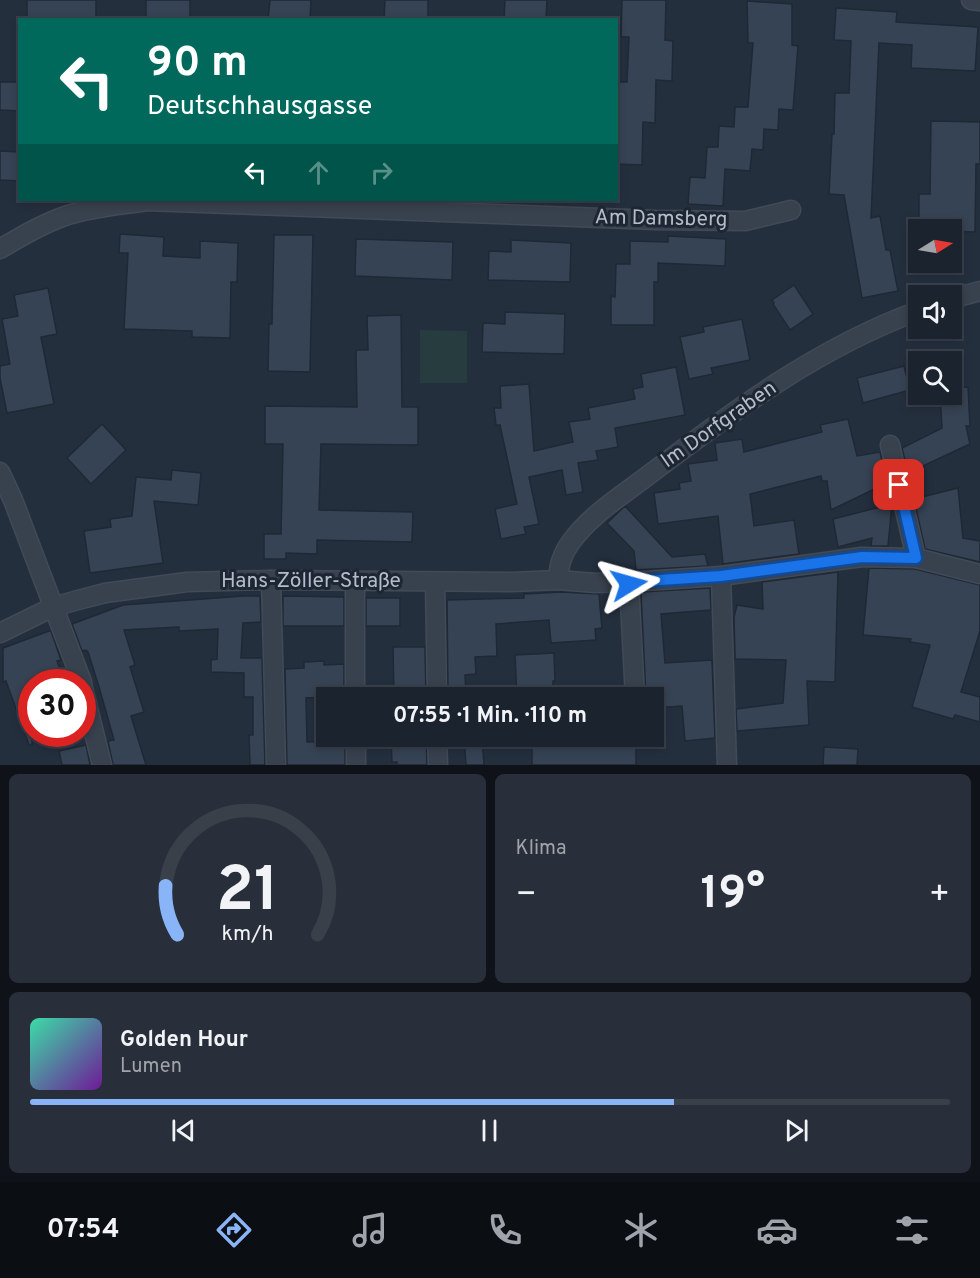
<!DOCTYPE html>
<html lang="de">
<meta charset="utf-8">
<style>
body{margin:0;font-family:Overpass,sans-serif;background:#282f3a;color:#f1f3f6;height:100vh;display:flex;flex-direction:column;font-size:22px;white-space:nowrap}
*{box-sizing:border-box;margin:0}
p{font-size:20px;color:#a0a4aa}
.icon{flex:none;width:33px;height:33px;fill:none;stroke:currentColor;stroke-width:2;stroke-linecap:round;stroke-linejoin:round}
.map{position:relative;height:765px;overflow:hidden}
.panel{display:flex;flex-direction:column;gap:9px;padding:9px;background:#0f1319;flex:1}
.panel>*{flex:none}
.guide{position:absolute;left:18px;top:18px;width:600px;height:183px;border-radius:0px;box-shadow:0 3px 9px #0003,0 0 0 2px #39404a;background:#00695c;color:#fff;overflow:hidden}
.needle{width:39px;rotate:79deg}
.controls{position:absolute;left:908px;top:219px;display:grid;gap:12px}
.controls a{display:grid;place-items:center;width:54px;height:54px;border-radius:0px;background:#1b232e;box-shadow:0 3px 9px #0003,0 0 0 2px #39404a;font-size:30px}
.speed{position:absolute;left:18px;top:669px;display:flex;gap:12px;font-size:30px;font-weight:700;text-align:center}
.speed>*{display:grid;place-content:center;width:78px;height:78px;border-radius:50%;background:#1b232e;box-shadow:0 3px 9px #0003,0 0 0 2px #39404a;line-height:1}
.speed .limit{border:9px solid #d22;background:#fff;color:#111}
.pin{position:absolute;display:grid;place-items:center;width:51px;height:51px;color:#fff;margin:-26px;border-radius:12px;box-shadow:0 3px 9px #0006}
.me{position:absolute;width:66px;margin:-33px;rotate:82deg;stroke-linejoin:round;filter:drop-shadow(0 0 4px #0008)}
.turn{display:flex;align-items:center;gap:21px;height:126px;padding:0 30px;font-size:27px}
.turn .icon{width:78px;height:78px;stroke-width:2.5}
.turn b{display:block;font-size:42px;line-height:51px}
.lanes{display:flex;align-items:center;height:57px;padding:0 30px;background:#0003;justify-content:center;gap:30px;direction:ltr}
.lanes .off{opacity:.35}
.big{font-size:45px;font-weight:700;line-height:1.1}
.panel .card{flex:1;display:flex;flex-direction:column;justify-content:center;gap:9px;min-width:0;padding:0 21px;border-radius:9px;background:#282f3a}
.panel .dial{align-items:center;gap:0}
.dial svg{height:156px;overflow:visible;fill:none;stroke:#39404a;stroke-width:7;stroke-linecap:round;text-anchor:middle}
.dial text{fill:#f1f3f6;stroke:none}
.song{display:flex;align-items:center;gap:18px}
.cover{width:72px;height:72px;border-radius:9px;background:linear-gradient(135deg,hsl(160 70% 55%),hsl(280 70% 35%))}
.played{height:6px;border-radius:3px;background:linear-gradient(90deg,#8ab4f8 70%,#39404a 70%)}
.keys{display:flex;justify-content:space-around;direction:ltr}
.heat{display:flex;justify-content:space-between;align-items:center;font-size:33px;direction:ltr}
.panel .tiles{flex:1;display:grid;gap:9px;grid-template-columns:1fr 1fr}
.card:last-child{grid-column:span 2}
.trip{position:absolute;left:316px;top:687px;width:348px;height:60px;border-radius:0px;background:#1b232e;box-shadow:0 3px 9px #0003,0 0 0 2px #39404a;font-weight:700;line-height:60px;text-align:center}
.tabs{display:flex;height:96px;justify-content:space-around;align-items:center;background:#0b0e12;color:#a0a4aa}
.tabs .icon{width:42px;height:42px}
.tabs .selected{color:#8ab4f8}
.tabs b{font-size:27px;color:#f1f3f6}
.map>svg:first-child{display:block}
</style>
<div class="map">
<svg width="980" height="765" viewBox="0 0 980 765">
<rect width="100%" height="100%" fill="#242f3e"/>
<!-- green -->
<polygon fill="#263c3f" points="420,330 467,331 467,383 420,383"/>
<!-- building -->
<g fill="#364354" stroke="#1f2835" stroke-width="1.5">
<rect x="27" y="0" width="69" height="20"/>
<rect x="146" y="0" width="44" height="20"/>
<polygon points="270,0 311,0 310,20 268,20"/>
<polygon points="385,0 428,0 428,20 384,20"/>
<polygon points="505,0 547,0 546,20 504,20"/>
<polygon points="622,0 666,0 665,40 673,41 672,81 656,80 655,123 643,122 642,165 616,164 616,82 627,82 629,37 621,37"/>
<polygon points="747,1 792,4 792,45 798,46 793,110 779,109 778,130 764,129 763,150 752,149 750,171 725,169 723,206 688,204 690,177 705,178 707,147 718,147 719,126 734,127 735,107 748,107 753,43 748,43"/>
<polygon points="836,8 897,12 896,22 978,27 975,71 911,68 912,45 879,43 871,218 880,216 886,250 890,250 898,291 862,298 844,195 829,194 832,134 834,134 835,93 849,93 851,41 834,40"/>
<polygon points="0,82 20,82 20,111 0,110"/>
<polygon points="931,121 980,122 980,164 976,164 975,232 919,230 919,194 930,194"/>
<polygon points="0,151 20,152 20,181 0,180"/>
<polygon points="120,234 164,237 163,256 200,258 200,241 238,243 237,282 231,282 230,338 192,337 192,331 124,329 128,253 119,253"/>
<polygon points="274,235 313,235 310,372 268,371 269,324 272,324"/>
<polygon points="668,236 726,239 725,266 658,263 658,282 654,282 654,325 611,325 611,296 615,297 616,264 630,264 630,241 668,242"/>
<polygon points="356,239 453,242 452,280 355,276"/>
<polygon points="511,240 571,243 570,282 488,280 489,251 511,252"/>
<polygon points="794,285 813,314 790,330 773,304 774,303 772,300"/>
<polygon points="48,288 57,334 41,337 54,404 7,413 0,378 0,366 10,364 2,319 18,316 14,295"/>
<polygon points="505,312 565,314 564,354 482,352 483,323 505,324"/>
<polygon points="401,315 402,407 418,407 418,445 321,444 319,510 413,512 412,542 317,540 317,554 286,553 286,559 264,559 264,534 281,534 283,444 265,444 265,406 357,407 356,350 368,350 367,316"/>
<polygon points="742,319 750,360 711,368 713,374 689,379 680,337 704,332 703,327"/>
<polygon points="904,366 910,390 863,403 857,378"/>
<polygon points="676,367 685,415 615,428 618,447 596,451 598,460 578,463 583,492 566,495 562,470 529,477 539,524 524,527 526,534 501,539 495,509 517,504 500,425 496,425 494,408 501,408 500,386 529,384 534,451 573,442 569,422 590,419 588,408 635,399 633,389 643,387 641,374"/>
<polygon points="968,387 970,426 966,426 970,444 908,473 902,448 942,428 940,394 951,394 951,388"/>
<polygon points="848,419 857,456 880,452 887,483 831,510 827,481 822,481 821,476 750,494 754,526 794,520 799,554 723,564 718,516 658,524 654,493 680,489 679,483 691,481 688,464 717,460 715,443 742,439 744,452 822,432 820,425"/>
<polygon points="102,424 126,450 91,484 67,458"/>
<polygon points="172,470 201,473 198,505 154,501 163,563 90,573 84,531 111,527 110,519 132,516 136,477 171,480"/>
<polygon points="958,488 963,538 980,541 980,562 925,549 914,499"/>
<polygon points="892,504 888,546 871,546 872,538 838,547 833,519"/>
<polygon points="625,506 672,557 705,554 708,566 636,570 634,551 607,523"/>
<polygon points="869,568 915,569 980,585 980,631 961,692 980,697 980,722 955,715 953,719 912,707 930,645 910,642 911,639 863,635"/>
<polygon points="838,572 835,682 807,681 809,725 737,731 736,709 783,703 786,660 735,659 734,617 737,605 763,609 762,582"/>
<polygon points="710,588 711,610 661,614 665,663 712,660 715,738 685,741 682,706 654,708 654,698 646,698 641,592"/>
<polygon points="562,592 599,594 602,628 595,629 596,640 551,643 549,620 496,624 497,656 475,657 476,674 465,675 466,692 448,693 447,600 524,598 524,594"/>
<polygon points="243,596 260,596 261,622 243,623 241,658 262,658 265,765 250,765 249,735 253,735 253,697 244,697 244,673 211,672 211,660 217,659 218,629 179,631 179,627 124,630 135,665 130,667 144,712 131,716 146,765 113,765 108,741 114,740 99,687 88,652 86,650 82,651 72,624 123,605"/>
<polygon points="283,596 344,597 344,626 283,626"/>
<rect x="366" y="598" width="34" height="28"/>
<polygon points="49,631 51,631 61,660 57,661 65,682 32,682 32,745 29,745 6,681 3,682 3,648"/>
<polygon points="393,647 425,647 426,698 394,698"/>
<polygon points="554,653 555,681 553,681 553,698 517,698 515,655"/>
<polygon points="324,661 324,665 344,664 344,696 306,698 307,742 345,741 345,765 287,765 285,669 304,668 304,662"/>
<polygon points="407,736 426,736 427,765 397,765 397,762 392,762 391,742 407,742"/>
<polygon points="464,736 482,736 484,765 466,765"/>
<polygon points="586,736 636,736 636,765 532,765 532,745 586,745"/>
<polygon points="86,745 90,765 62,765 59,751"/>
<polygon points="824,747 858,749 857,765 823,765"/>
</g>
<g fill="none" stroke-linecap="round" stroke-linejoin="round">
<!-- street casing -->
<g stroke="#414a57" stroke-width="21">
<g id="street">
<polyline points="971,0 980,1"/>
<path d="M0,249C22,236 44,223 68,215C94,207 121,205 147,201L656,220L745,221L791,210"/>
<polyline points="951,299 980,291"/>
<polyline points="890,445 916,558"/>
<polyline points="0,472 13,500 82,682"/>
<polyline points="721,576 727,765"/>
<polyline points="271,580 276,765"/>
<polyline points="355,580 355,698"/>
<path d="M558,580C559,565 562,554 571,542C591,514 623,495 650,474C733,411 819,347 918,311"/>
<polyline points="435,582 437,698"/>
<polyline points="629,582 635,698"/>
<polyline points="0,633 53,607 78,600 105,593 187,582 271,580 512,582 558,580 595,583 629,582 721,576 862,557 916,558 980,574"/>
<polyline points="82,684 102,765"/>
<polyline points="356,736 356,765"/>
<polyline points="437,736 438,765"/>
</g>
</g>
<!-- street -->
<use href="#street" stroke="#38414e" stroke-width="18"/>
</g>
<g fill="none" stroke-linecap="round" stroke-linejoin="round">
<!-- route casing -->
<g stroke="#114b97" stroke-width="15">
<polyline id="route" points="629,584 629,582 721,576 862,557 916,558 899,485"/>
</g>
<!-- route -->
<use href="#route" stroke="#1a73e8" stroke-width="10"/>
</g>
<g text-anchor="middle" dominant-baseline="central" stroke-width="6" stroke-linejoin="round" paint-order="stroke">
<!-- street labels -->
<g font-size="21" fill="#b4bcc9" stroke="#1d2633">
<text transform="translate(661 219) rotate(1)">Am Damsberg</text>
<text transform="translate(719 425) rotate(-35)">Im Dorfgraben</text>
<text x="311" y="581">Hans-Zöller-Straße</text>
</g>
</g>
</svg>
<div class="controls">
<a><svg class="needle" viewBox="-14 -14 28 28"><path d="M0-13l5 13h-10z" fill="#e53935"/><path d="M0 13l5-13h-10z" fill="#a0a4aa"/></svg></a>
<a><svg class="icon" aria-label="sound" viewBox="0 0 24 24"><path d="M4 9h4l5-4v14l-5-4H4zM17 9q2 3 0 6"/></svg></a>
<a><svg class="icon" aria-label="search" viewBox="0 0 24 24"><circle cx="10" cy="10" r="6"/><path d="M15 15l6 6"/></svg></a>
</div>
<div class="speed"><div class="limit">30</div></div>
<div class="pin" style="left:899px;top:485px;background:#d93025"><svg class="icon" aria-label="arrive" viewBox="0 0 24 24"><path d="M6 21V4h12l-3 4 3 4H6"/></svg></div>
<svg class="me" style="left:629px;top:584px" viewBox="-20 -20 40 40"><path d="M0-17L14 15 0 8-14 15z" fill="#1a73e8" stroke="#fff" stroke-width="4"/></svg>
<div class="trip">07:55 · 1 Min. · 110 m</div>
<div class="guide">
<div class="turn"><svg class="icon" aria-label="left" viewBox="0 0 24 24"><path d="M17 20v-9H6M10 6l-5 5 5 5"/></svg><div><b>90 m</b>Deutschhausgasse</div></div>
<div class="lanes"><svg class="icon" aria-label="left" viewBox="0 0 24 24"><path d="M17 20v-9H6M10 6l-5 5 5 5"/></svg><svg class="icon off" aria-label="ahead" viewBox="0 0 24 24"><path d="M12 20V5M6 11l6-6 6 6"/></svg><svg class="icon off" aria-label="right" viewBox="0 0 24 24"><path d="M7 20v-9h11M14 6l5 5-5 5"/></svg></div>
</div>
</div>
<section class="panel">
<div class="tiles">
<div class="card dial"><svg viewBox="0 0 100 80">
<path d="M14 69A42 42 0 1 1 86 69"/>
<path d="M14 69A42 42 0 0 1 8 44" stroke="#8ab4f8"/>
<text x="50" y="56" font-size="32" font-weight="700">21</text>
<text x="50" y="72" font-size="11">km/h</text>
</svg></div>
<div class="card"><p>Klima</p>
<div class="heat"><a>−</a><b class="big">19°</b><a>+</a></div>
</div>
<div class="card">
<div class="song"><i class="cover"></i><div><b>Golden Hour</b><p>Lumen</p></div></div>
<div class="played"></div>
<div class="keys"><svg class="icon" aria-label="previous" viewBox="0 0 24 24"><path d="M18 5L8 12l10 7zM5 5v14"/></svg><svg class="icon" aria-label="pause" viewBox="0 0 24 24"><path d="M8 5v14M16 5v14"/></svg><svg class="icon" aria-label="next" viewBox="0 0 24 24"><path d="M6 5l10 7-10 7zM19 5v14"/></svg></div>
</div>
</div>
</section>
<nav class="tabs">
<b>07:54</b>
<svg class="icon selected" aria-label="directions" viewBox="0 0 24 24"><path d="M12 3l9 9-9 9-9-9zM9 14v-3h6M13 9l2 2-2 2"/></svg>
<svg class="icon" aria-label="music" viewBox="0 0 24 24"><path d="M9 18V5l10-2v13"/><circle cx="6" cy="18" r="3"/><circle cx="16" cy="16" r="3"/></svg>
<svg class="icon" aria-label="phone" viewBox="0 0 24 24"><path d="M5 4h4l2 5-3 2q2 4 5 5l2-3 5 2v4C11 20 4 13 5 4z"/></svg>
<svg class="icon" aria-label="climate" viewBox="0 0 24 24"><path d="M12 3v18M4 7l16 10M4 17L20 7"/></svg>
<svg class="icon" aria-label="car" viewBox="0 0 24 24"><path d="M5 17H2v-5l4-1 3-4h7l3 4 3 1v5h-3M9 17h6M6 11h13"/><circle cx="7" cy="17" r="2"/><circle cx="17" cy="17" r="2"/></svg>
<svg class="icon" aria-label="filters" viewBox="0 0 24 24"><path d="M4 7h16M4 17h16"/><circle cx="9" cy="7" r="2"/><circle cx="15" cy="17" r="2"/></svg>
</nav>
